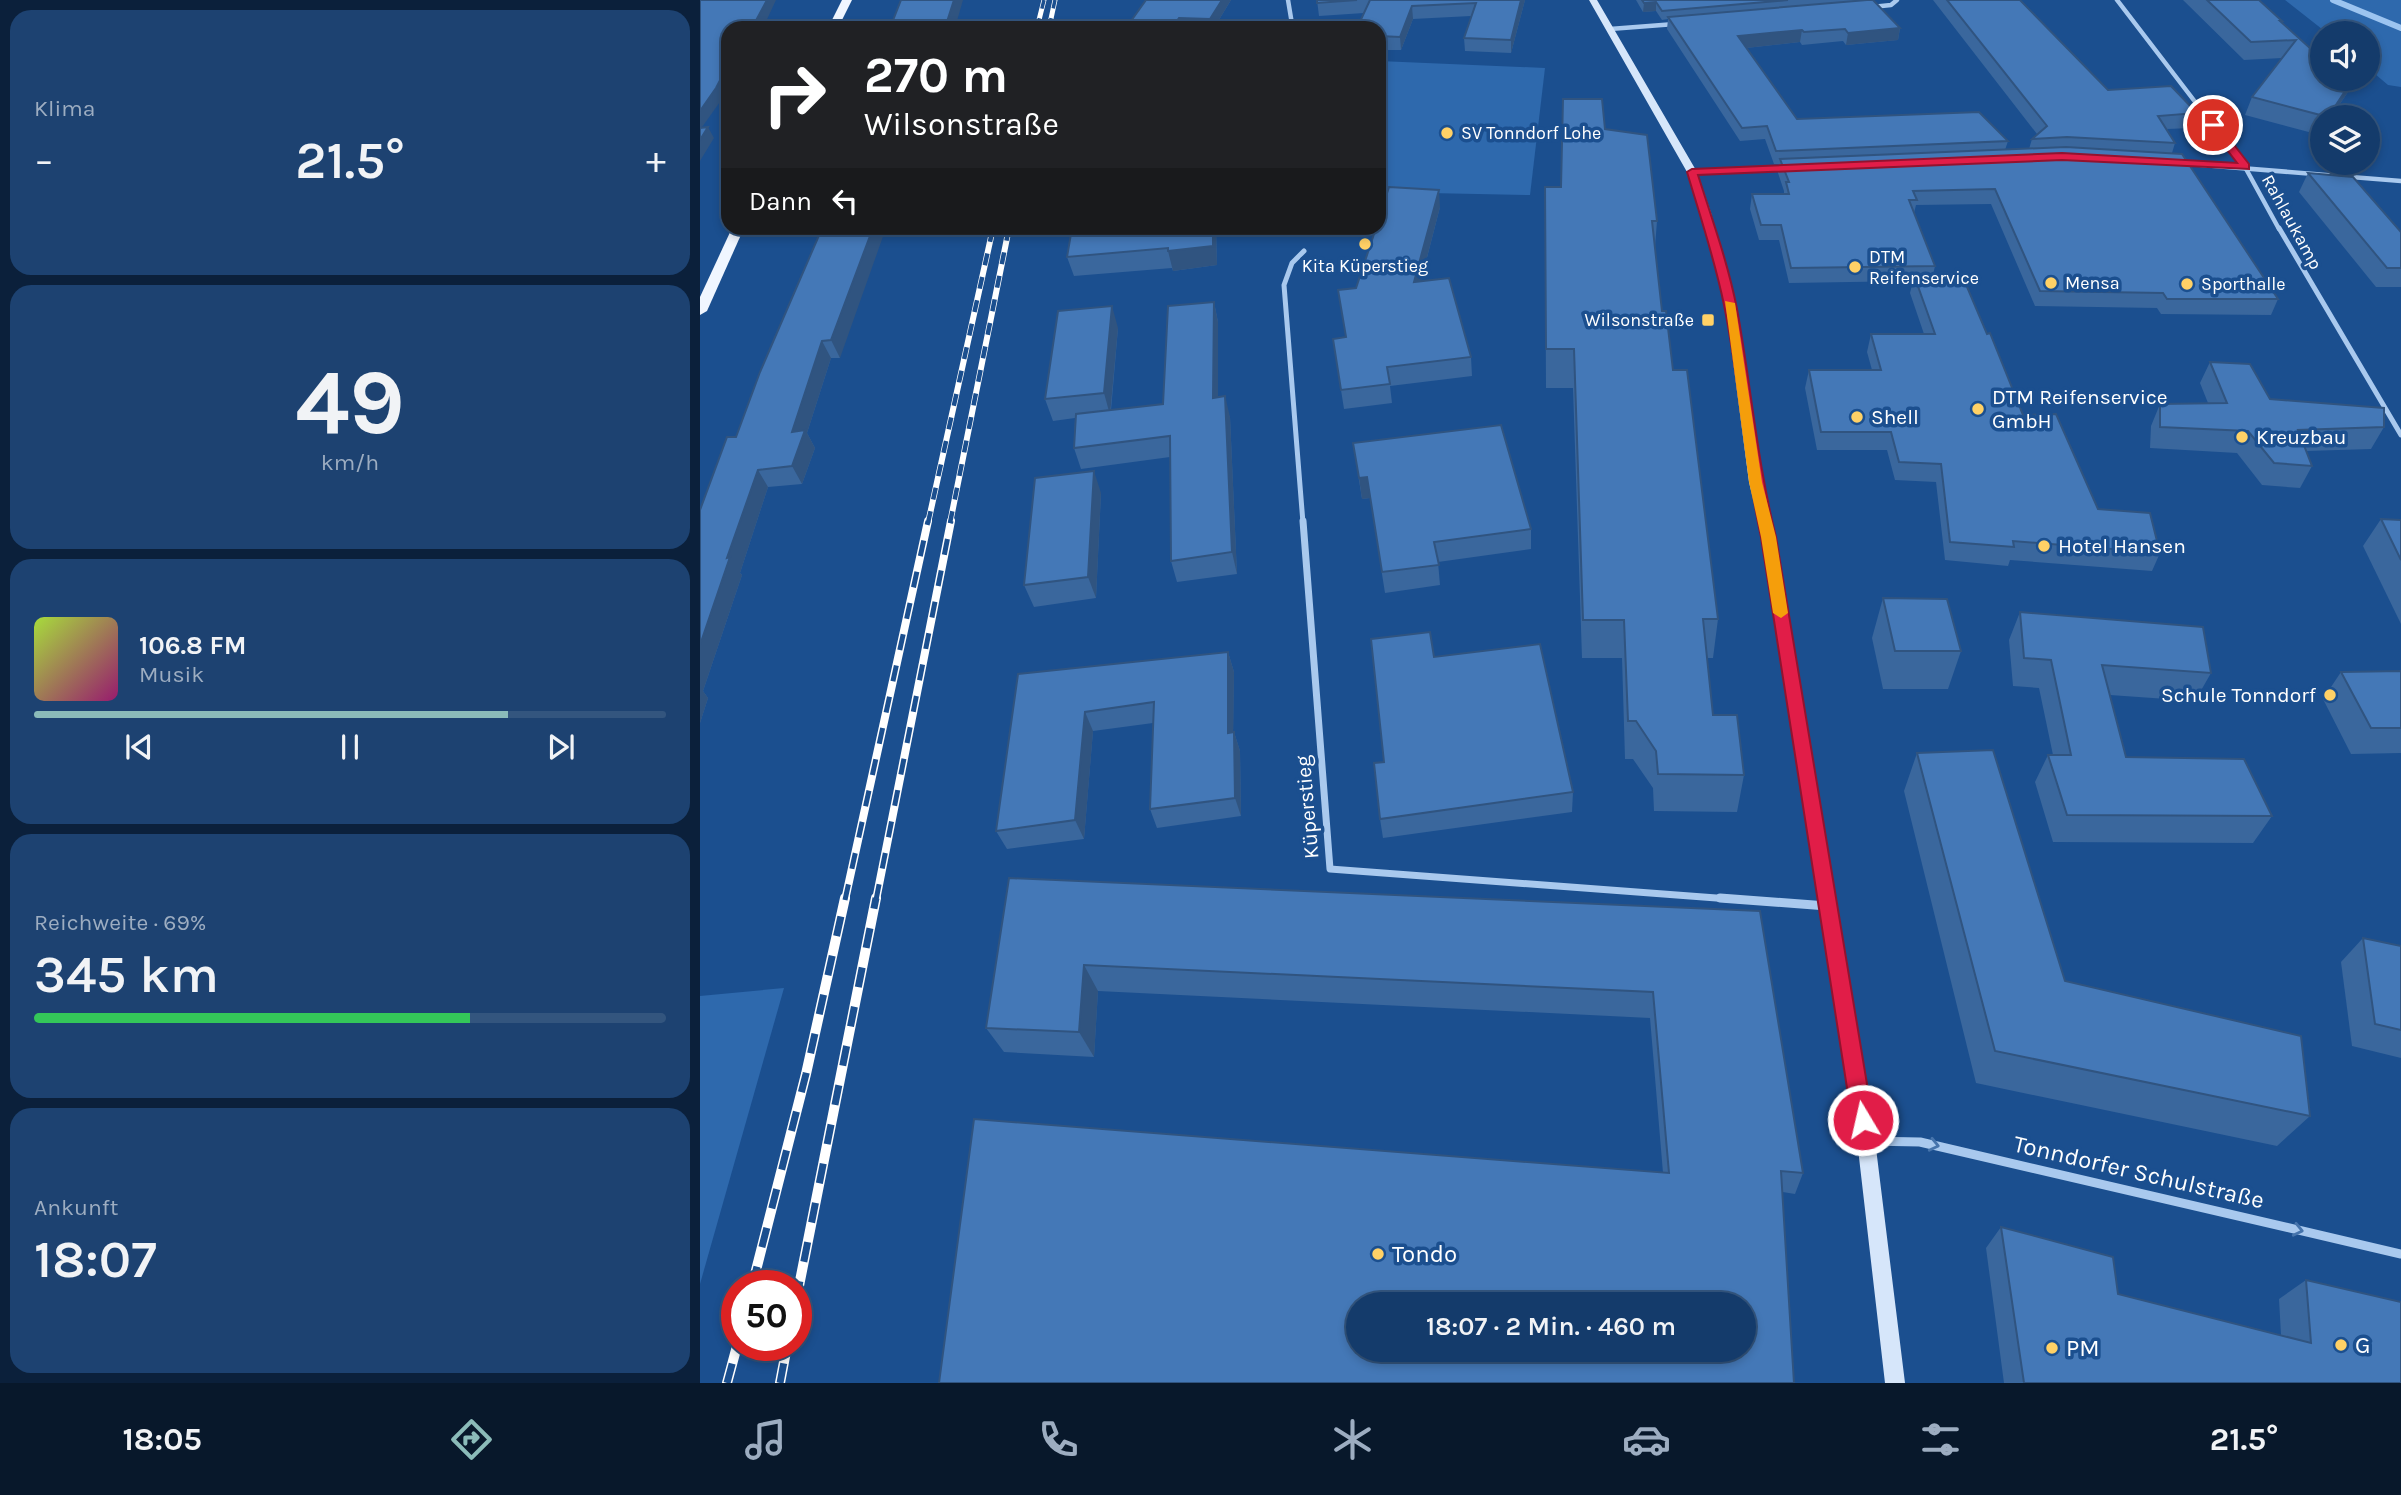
<!DOCTYPE html>
<html lang="de">
<meta charset="utf-8">
<style>
body{margin:0;font-family:Karla,sans-serif;background:#1d4271;color:#f1f3f6;height:100vh;display:flex;flex-direction:column;font-size:26px;white-space:nowrap}
*{box-sizing:border-box;margin:0}
p{font-size:23px;color:#9dadc1}
.icon{flex:none;width:38px;height:38px;fill:none;stroke:currentColor;stroke-width:2;stroke-linecap:round;stroke-linejoin:round}
.map{position:relative;flex:1;overflow:hidden}
.drawer{display:flex;flex-direction:column;gap:10px;padding:10px;background:#0b203b;width:700px}
.drawer>*{flex:none}
.guide{position:absolute;left:21px;top:21px;width:665px;height:214px;border-radius:21px;box-shadow:0 4px 10px #0003,0 0 0 2px #33557e;background:#202124;color:#fff;overflow:hidden}
.tools{position:absolute;left:1610px;top:21px;display:grid;gap:14px}
.tools a{display:grid;place-items:center;width:70px;height:70px;border-radius:50%;background:#143b6b;box-shadow:0 4px 10px #0003,0 0 0 2px #33557e;font-size:35px}
.speed{position:absolute;left:21px;top:1270px;display:flex;gap:14px;font-size:35px;font-weight:700;text-align:center}
.speed>*{display:grid;place-content:center;width:91px;height:91px;border-radius:50%;background:#143b6b;box-shadow:0 4px 10px #0003,0 0 0 2px #33557e;line-height:1}
.speed .limit{border:10px solid #d22;background:#fff;color:#111}
.pin{position:absolute;display:grid;place-items:center;width:60px;height:60px;color:#fff;margin:-30px;border:4px solid #fff;border-radius:50%;box-shadow:0 2px 7px #0007}
.me{position:absolute;width:77px;margin:-38px;rotate:351deg;stroke-linejoin:round;filter:drop-shadow(0 0 5px #0008)}
.turn{display:flex;align-items:center;gap:24px;height:147px;padding:0 28px;font-size:32px}
.turn .icon{width:91px;height:91px;stroke-width:2.5}
.turn b{display:block;font-size:49px;line-height:60px}
.then{display:flex;align-items:center;height:66px;padding:0 28px;background:#0003;gap:14px;font-size:26px}
.big{font-size:52px;font-weight:600;line-height:1.1}
.drawer .tile{flex:1;display:flex;flex-direction:column;justify-content:center;gap:10px;min-width:0;padding:0 24px;border-radius:21px;background:#1d4271}
.drawer .dial{align-items:center;gap:0}
.dial b{font-size:91px;line-height:1}
.song{display:flex;align-items:center;gap:21px}
.cover{width:84px;height:84px;border-radius:10px;background:linear-gradient(135deg,hsl(80 70% 55%),hsl(320 70% 35%))}
.played{height:7px;border-radius:4px;background:linear-gradient(90deg,#8bbbb9 75%,#33557e 75%)}
.keys{display:flex;justify-content:space-around;direction:ltr}
.heat{display:flex;justify-content:space-between;align-items:center;font-size:38px;direction:ltr}
.charge{height:10px;border-radius:5px;background:linear-gradient(90deg,#34c759 69%,#33557e 0)}
.trip{position:absolute;left:646px;top:1292px;width:410px;height:70px;border-radius:35px;background:#143b6b;box-shadow:0 4px 10px #0003,0 0 0 2px #33557e;font-weight:600;line-height:70px;text-align:center}
.dock{display:flex;height:112px;justify-content:space-around;align-items:center;background:#08182b;color:#9dadc1}
.dock .icon{width:49px;height:49px}
.dock .on{color:#8bbbb9}
.dock b{font-size:32px;color:#f1f3f6}
main{display:flex;flex:1;min-height:0}
.map>svg:first-child{display:block}
</style>
<main>
<section class="drawer">
<div class="tile"><p>Klima</p>
<div class="heat"><a>−</a><b class="big">21.5°</b><a>+</a></div>
</div>
<div class="tile dial"><b>49</b><p>km/h</p></div>
<div class="tile">
<div class="song"><i class="cover"></i><div><b>106.8 FM</b><p>Musik</p></div></div>
<div class="played"></div>
<div class="keys"><svg class="icon" aria-label="previous" viewBox="0 0 24 24"><path d="M18 5L8 12l10 7zM5 5v14"/></svg><svg class="icon" aria-label="pause" viewBox="0 0 24 24"><path d="M8 5v14M16 5v14"/></svg><svg class="icon" aria-label="next" viewBox="0 0 24 24"><path d="M6 5l10 7-10 7zM19 5v14"/></svg></div>
</div>
<div class="tile"><p>Reichweite · 69%</p><b class="big">345 km</b><div class="charge"></div></div>
<div class="tile"><p>Ankunft</p><b class="big">18:07</b></div>
</section>
<div class="map">
<svg width="1701" height="1383" viewBox="0 0 1701 1383">
<rect width="100%" height="100%" fill="#1b4f8f"/>
<!-- green -->
<g fill="#2e69ad">
<polygon points="1585,0 1701,0 1701,87 1688,85 1668,68 1668,33 1627,33"/>
<polygon points="679,61 845,68 830,195 679,192"/>
<polygon points="84,988 0,1284 0,996"/>
</g>
<g fill="none" stroke-linecap="round" stroke-linejoin="round">
<!-- stream -->
<polyline stroke="#9cc4f0" stroke-width="6" points="1633,0 1701,28"/>
<!-- minor-far3 -->
<g stroke="#a9c9ee" stroke-width="4.5">
<polyline points="588,0 592,24"/>
<polyline points="1417,0 1545,167 1579,229"/>
<polyline points="1172,7 1191,5 1197,0"/>
<polyline points="910,29 975,24"/>
<polyline points="1478,163 1701,181"/>
<polyline points="992,172 1086,168"/>
</g>
<!-- minor-far2 -->
<g stroke="#a9c9ee" stroke-width="5">
<polyline points="1579,228 1701,435"/>
<polyline points="603,523 584,285 592,263 604,251"/>
</g>
<!-- minor-far1 -->
<polyline stroke="#a9c9ee" stroke-width="7" points="603,521 630,869 1043,900"/>
<!-- minor -->
<g stroke="#a9c9ee" stroke-width="9">
<polyline points="1020,898 1127,906"/>
<polyline points="1167,1141 1220,1142 1701,1254"/>
</g>
<!-- secondary -->
<polygon fill="#d6e6fa" fill-rule="evenodd" points="889,0 897,0 997,172 1011,213 1036,308 1061,482 1074,537 1175,1140 1205,1383 1185,1383 1157,1140 1062,537 1049,482 1026,308 1001,213 987,172"/>
<!-- primary -->
<g fill="#f0f6ff" fill-rule="evenodd">
<polygon points="142,0 152,0 138,28 128,28"/>
<polygon points="32,228 44,228 7,311 0,315 0,297"/>
</g>
<!-- rail-far3 casing -->
<g stroke="#fff" stroke-width="5">
<g id="rail-far3">
<polyline points="337,28 344,0"/>
<polyline points="349,28 355,0"/>
</g>
</g>
<!-- rail-far2 casing -->
<g stroke="#fff" stroke-width="6">
<g id="rail-far2">
<polyline points="228,523 293,228"/>
<polyline points="250,523 309,228"/>
</g>
</g>
<!-- rail-far1 casing -->
<g stroke="#fff" stroke-width="8">
<g id="rail-far1">
<polyline points="145,900 228,521"/>
<polyline points="176,900 251,521"/>
</g>
</g>
<!-- rail casing -->
<g stroke="#fff" stroke-width="10">
<g id="rail">
<polyline points="52,1286 106,1074 145,898"/>
<polyline points="96,1301 176,898"/>
<polyline points="27,1383 37,1346"/>
<polyline points="80,1383 87,1346"/>
</g>
</g>
<!-- rail-far3 -->
<use href="#rail-far3" stroke="#1b4f8f" stroke-width="3.5" stroke-dasharray="10" stroke-linecap="butt"/>
<!-- rail-far2 -->
<use href="#rail-far2" stroke="#1b4f8f" stroke-width="4.5" stroke-dasharray="12" stroke-linecap="butt"/>
<!-- rail-far1 -->
<use href="#rail-far1" stroke="#1b4f8f" stroke-width="5" stroke-dasharray="16" stroke-linecap="butt"/>
<!-- rail -->
<use href="#rail" stroke="#1b4f8f" stroke-width="7" stroke-dasharray="20" stroke-linecap="butt"/>
</g>
<!-- wall -->
<g fill="#3a679d">
<polygon points="446,0 531,0 514,28 426,28"/>
<polygon points="617,0 825,0 811,53 765,51 764,38 771,16 713,19 701,50 679,50 679,28 664,13 619,16"/>
<polygon points="936,0 1163,0 1200,28 1198,40 1146,45 1143,41 1102,45 1100,42 1046,48 1097,119 1308,141 1305,150 1329,149 1332,139 1337,134 1233,0 1320,0 1408,90 1497,113 1492,128 1467,129 1475,143 1472,153 1578,299 1571,315 1461,314 1457,308 1335,306 1291,204 1216,205 1214,213 1235,266 1233,275 1323,415 1398,509 1460,553 1452,571 1310,560 1308,566 1245,560 1236,482 1195,480 1187,450 1117,450 1105,388 1109,370 1172,370 1167,352 1171,334 1224,334 1210,293 1213,281 1089,283 1079,240 1059,240 1050,209 1052,194 1084,194 1084,191 1078,173 1079,164 1074,164 1065,139 1040,141 967,29 968,19 962,20 956,11 943,12"/>
<polygon points="1483,0 1559,0 1582,21 1582,22 1648,92 1631,117 1622,117 1622,131 1620,135 1545,115 1552,97 1582,58 1544,60"/>
<polygon points="905,129 957,221 955,247 962,311 1018,619 1013,658 1007,658 1013,715 1044,775 1037,812 954,811 953,788 933,759 925,759 922,658 882,658 873,388 846,388 845,187 861,187"/>
<polygon points="1608,173 1701,232 1701,287 1676,287 1599,192"/>
<polygon points="740,207 721,281 771,357 772,376 690,386 692,403 644,409 633,339 645,337 656,288"/>
<polygon points="516,228 517,265 473,271 472,268 374,276 367,257"/>
<polygon points="124,233 140,358 131,358 107,433 115,448 102,484 68,487 40,573 42,575 3,691 8,698 0,723 0,510 36,437"/>
<polygon points="514,302 518,322 518,397 530,417 537,574 477,582 471,561 470,457 381,469 374,448 375,418 353,421 345,399 418,328 411,410 463,404"/>
<polygon points="1510,362 1570,399 1684,427 1671,449 1606,451 1612,466 1600,488 1562,485 1537,453 1450,448 1451,426 1460,404 1508,403 1500,383"/>
<polygon points="653,443 831,529 831,549 738,562 740,585 685,593 670,498 662,499"/>
<polygon points="401,493 396,598 334,607 324,585"/>
<polygon points="1681,519 1701,520 1701,624 1663,546"/>
<polygon points="1183,598 1261,651 1248,689 1183,689 1172,638"/>
<polygon points="1320,612 1511,673 1495,701 1410,695 1426,757 1572,816 1553,843 1353,842 1335,782 1348,755 1353,755 1339,688 1313,686 1309,640"/>
<polygon points="528,652 534,672 533,732 534,732 540,751 541,816 457,828 450,809 453,723 393,731 384,839 307,849 296,831 318,674"/>
<polygon points="734,657 873,792 872,812 683,838 680,819 684,762"/>
<polygon points="1701,671 1701,753 1651,754 1623,699 1641,672"/>
<polygon points="1217,753 1365,981 1610,1116 1577,1146 1276,1083 1204,791"/>
<polygon points="309,878 1060,911 1103,1173 1095,1194 963,1173 950,1018 398,991 394,1057 304,1052 286,1028"/>
<polygon points="1663,938 1701,946 1701,1058 1652,1046 1641,962"/>
<polygon points="1301,1227 1418,1294 1581,1335 1579,1299 1606,1280 1701,1383 1304,1383 1286,1248"/>
</g>
<!-- shaded-wall -->
<g fill="#305480">
<polygon points="67,0 76,0 63,28 52,28"/>
<polygon points="254,0 263,0 255,28 245,28"/>
<polygon points="522,0 531,0 514,28 512,28 510,19"/>
<polygon points="821,0 825,0 811,53 811,40"/>
<polygon points="956,2 956,11 943,12 944,3"/>
<polygon points="712,6 713,19 701,50 700,37"/>
<polygon points="479,18 481,28 472,28"/>
<polygon points="1200,28 1198,40 1146,45 1148,33"/>
<polygon points="1102,30 1100,42 1037,49 1038,36"/>
<polygon points="28,65 28,86 22,99 0,130 0,111"/>
<polygon points="1653,79 1654,79 1648,92 1631,117 1628,117"/>
<polygon points="8,127 14,138 0,161 0,140"/>
<polygon points="739,190 740,207 716,300 714,282"/>
<polygon points="173,228 186,228 140,358 131,340"/>
<polygon points="513,228 516,228 517,265 473,271 468,251"/>
<polygon points="514,302 518,322 518,419 513,398"/>
<polygon points="412,306 418,328 410,415 404,393"/>
<polygon points="122,341 131,358 107,433 115,448 102,484 92,466 92,432"/>
<polygon points="525,396 530,417 537,574 532,552"/>
<polygon points="58,470 68,487 40,573 42,575 3,691 8,698 0,723 0,645 27,558"/>
<polygon points="394,471 401,493 396,598 388,577"/>
<polygon points="667,477 670,498 662,499 659,478"/>
<polygon points="528,652 534,672 533,752 528,733"/>
<polygon points="385,712 393,731 384,839 375,820"/>
<polygon points="534,732 540,751 541,816 535,798"/>
<polygon points="384,965 398,991 394,1057 379,1032"/>
</g>
<!-- building -->
<g fill="#4478b7" stroke="#305480" stroke-width="2" fill-rule="evenodd">
<polygon points="0,0 67,0 52,28 28,28 28,65 16,88 0,111"/>
<polygon points="201,0 254,0 245,28 190,28"/>
<polygon points="446,0 522,0 510,19 479,18 472,28 426,28"/>
<polygon points="617,0 657,0 617,3"/>
<polygon points="670,0 821,0 811,40 764,38 776,3 712,6 700,37 679,36 679,28 657,28"/>
<polygon points="942,0 1088,0 962,11 956,2 944,3"/>
<polygon points="1167,0 1173,0 1200,28 1148,33 1145,29 1104,32 1102,30 1038,36 1097,119 1279,112 1308,141 1076,151 1067,126 1042,128 968,17"/>
<polygon points="1247,0 1320,0 1408,90 1471,86 1497,113 1458,116 1475,143 1367,137 1332,139 1347,126"/>
<polygon points="1507,0 1559,0 1582,21 1580,21 1622,59 1622,79 1653,79 1628,117 1552,97 1596,40 1551,42"/>
<polygon points="863,99 902,99 905,129 947,135 957,221 952,221 962,311 966,311 973,370 987,370 1018,619 1003,619 1013,715 1037,715 1044,775 958,774 956,751 936,721 928,721 924,620 883,620 874,349 846,349 845,187 861,187"/>
<polygon points="8,127 0,140 0,128"/>
<polygon points="1366,147 1482,154 1578,299 1467,299 1463,293 1340,291 1295,189 1213,191 1217,200 1209,200 1235,266 1091,268 1081,225 1061,225 1052,194 1089,194 1086,182 1089,182 1080,159"/>
<polygon points="1608,173 1653,177 1701,232 1701,268 1687,268"/>
<polygon points="689,187 739,190 714,282 749,278 771,357 687,367 690,384 641,390 633,339 646,337 638,290 656,288 676,228 679,228 679,218"/>
<polygon points="126,228 173,228 131,340 122,341 92,432 105,430 92,466 58,470 27,558 30,557 0,645 0,510 27,437 36,437 60,372 120,233 124,233"/>
<polygon points="372,228 513,228 513,246 468,251 468,248 367,257"/>
<polygon points="1214,275 1262,275 1287,334 1290,333 1323,415 1356,414 1398,509 1450,513 1460,553 1313,541 1314,547 1250,542 1241,464 1199,462 1191,432 1121,432 1109,370 1181,370 1171,334 1235,334"/>
<polygon points="514,302 513,398 525,396 532,552 471,561 470,436 374,448 376,414 463,404 468,306"/>
<polygon points="412,306 404,393 345,399 358,311"/>
<polygon points="1510,362 1550,364 1570,399 1684,408 1684,427 1598,430 1612,466 1574,463 1548,431 1460,427 1460,404 1527,403"/>
<polygon points="801,425 831,529 734,542 739,565 682,572 667,477 659,478 653,443"/>
<polygon points="394,471 388,577 324,585 335,478"/>
<polygon points="1681,519 1701,520 1701,560"/>
<polygon points="1183,598 1247,599 1261,651 1195,651"/>
<polygon points="1320,612 1503,627 1511,673 1402,665 1426,757 1544,759 1572,816 1367,815 1348,755 1371,755 1351,660 1324,658"/>
<polygon points="730,632 734,657 840,644 873,792 680,819 674,763 684,762 671,639"/>
<polygon points="528,652 528,733 534,732 535,798 450,809 454,702 385,712 375,820 296,831 318,674"/>
<polygon points="1701,671 1701,728 1671,728 1641,672"/>
<polygon points="1293,750 1365,981 1601,1036 1610,1116 1295,1051 1217,753"/>
<path d="M309,878L1060,911L1103,1173L1081,1171L1094,1383H239L274,1119L969,1173L953,992L384,965L379,1032L286,1028ZM658,1304H1043V1349H658Z"/>
<polygon points="1663,938 1701,946 1701,1030 1675,1024"/>
<polygon points="1301,1227 1413,1257 1418,1294 1611,1343 1606,1280 1701,1302 1701,1383 1324,1383"/>
</g>
<!-- one-way arrows -->
<defs><path id="oneway-chevron" d="M-2-3.5L2.5 0L-2 3.5" fill="none" stroke-width="1.6" stroke-linecap="round" stroke-linejoin="round" transform="scale(1.75)"/></defs>
<g stroke="#4674ac">
<use href="#oneway-chevron" transform="translate(1234 1145) rotate(13)"/>
<use href="#oneway-chevron" transform="translate(1598 1230) rotate(13)"/>
</g>
<!-- route -->
<path fill="#e11d48" stroke="#92132f" stroke-width="2" d="M1510,123H1517L1549,164V169L1362,160L998,175C1012,219 1028,263 1037,309C1051,385 1057,462 1076,537L1173,1120L1170,1127L1163,1130L1155,1127L1152,1120L1061,537C1044,460 1040,382 1024,305C1015,260 1000,216 987,172L992,169L1362,153L1537,163L1508,125Z"/>
<!-- slow -->
<polygon fill="#f59e0b" points="1025,301 1035,303 1062,482 1076,537 1088,613 1081,618 1073,613 1061,537 1049,482"/>
<!-- markers -->
<g fill="#ffd166" stroke="#1b4f8f" stroke-width="2.5">
<circle cx="747" cy="133" r="7"/>
<circle cx="665" cy="244" r="7"/>
<circle cx="1155" cy="267" r="7"/>
<circle cx="1351" cy="283" r="7"/>
<circle cx="1487" cy="284" r="7"/>
<rect x="1001" y="313" width="14" height="14" rx="3.5"/>
<circle cx="1278" cy="409" r="7"/>
<circle cx="1157" cy="417" r="7"/>
<circle cx="1542" cy="437" r="7"/>
<circle cx="1344" cy="546" r="7"/>
<circle cx="1630" cy="695" r="7"/>
<circle cx="678" cy="1254" r="7"/>
<circle cx="1641" cy="1345" r="7"/>
<circle cx="1352" cy="1348" r="7"/>
</g>
<g text-anchor="middle" dominant-baseline="central" stroke-width="7" stroke-linejoin="round" paint-order="stroke">
<!-- far-poi labels -->
<g font-size="18" fill="#fff" stroke="#1b4f8f" text-anchor="start">
<text x="761" y="133">SV Tonndorf Lohe</text>
<text x="1169" y="257">DTM<tspan x="1169" dy="21">Reifenservice</tspan></text>
<text x="665" y="266" text-anchor="middle">Kita Küperstieg</text>
<text x="1365" y="283">Mensa</text>
<text x="1501" y="284">Sporthalle</text>
<text x="994" y="320" text-anchor="end">Wilsonstraße</text>
</g>
<!-- far-street labels -->
<g font-size="18" fill="#fff" stroke="#1b4f8f">
<text transform="translate(1592 222) rotate(61)">Rahlaukamp</text>
</g>
<!-- poi labels -->
<g font-size="21" fill="#fff" stroke="#1b4f8f" text-anchor="start">
<text x="1292" y="397">DTM Reifenservice<tspan x="1292" dy="24">GmbH</tspan></text>
<text x="1171" y="417">Shell</text>
<text x="1556" y="437">Kreuzbau</text>
<text x="1358" y="546">Hotel Hansen</text>
<text x="1616" y="695" text-anchor="end">Schule Tonndorf</text>
</g>
<!-- street labels -->
<g font-size="21" fill="#fff" stroke="#1b4f8f">
<text transform="translate(607 807) rotate(-95)">Küperstieg</text>
</g>
<!-- near-street labels -->
<g font-size="24" fill="#fff" stroke="#1b4f8f">
<text transform="translate(1439 1172) rotate(13)">Tonndorfer Schulstraße</text>
</g>
<!-- near-poi labels -->
<g font-size="24" fill="#fff" stroke="#1b4f8f" text-anchor="start">
<text x="692" y="1254">Tondo</text>
<text x="1655" y="1345">G</text>
<text x="1366" y="1348">PM</text>
</g>
</g>
</svg>
<div class="tools">
<a><svg class="icon" aria-label="sound" viewBox="0 0 24 24"><path d="M4 9h4l5-4v14l-5-4H4zM17 9q2 3 0 6"/></svg></a>
<a><svg class="icon" aria-label="layers" viewBox="0 0 24 24"><path d="M12 4l9 5-9 5-9-5zM3 14l9 5 9-5"/></svg></a>
</div>
<div class="speed"><div class="limit">50</div></div>
<div class="pin" style="left:1513px;top:125px;background:#d93025"><svg class="icon" aria-label="arrive" viewBox="0 0 24 24"><path d="M6 21V4h12l-3 4 3 4H6"/></svg></div>
<svg class="me" style="left:1163px;top:1120px" viewBox="-20 -20 40 40"><circle r="17" fill="#e11d48" stroke="#fff" stroke-width="3"/><path d="M0-11L8 9 0 5-8 9z" fill="#fff"/></svg>
<div class="trip">18:07 · 2 Min. · 460 m</div>
<div class="guide">
<div class="turn"><svg class="icon" aria-label="right" viewBox="0 0 24 24"><path d="M7 20v-9h11M14 6l5 5-5 5"/></svg><div><b>270 m</b>Wilsonstraße</div></div>
<div class="then">Dann<svg class="icon" aria-label="left" viewBox="0 0 24 24"><path d="M17 20v-9H6M10 6l-5 5 5 5"/></svg></div>
</div>
</div>
</main>
<nav class="dock">
<b>18:05</b>
<svg class="icon on" aria-label="directions" viewBox="0 0 24 24"><path d="M12 3l9 9-9 9-9-9zM9 14v-3h6M13 9l2 2-2 2"/></svg>
<svg class="icon" aria-label="music" viewBox="0 0 24 24"><path d="M9 18V5l10-2v13"/><circle cx="6" cy="18" r="3"/><circle cx="16" cy="16" r="3"/></svg>
<svg class="icon" aria-label="phone" viewBox="0 0 24 24"><path d="M5 4h4l2 5-3 2q2 4 5 5l2-3 5 2v4C11 20 4 13 5 4z"/></svg>
<svg class="icon" aria-label="climate" viewBox="0 0 24 24"><path d="M12 3v18M4 7l16 10M4 17L20 7"/></svg>
<svg class="icon" aria-label="car" viewBox="0 0 24 24"><path d="M5 17H2v-5l4-1 3-4h7l3 4 3 1v5h-3M9 17h6M6 11h13"/><circle cx="7" cy="17" r="2"/><circle cx="17" cy="17" r="2"/></svg>
<svg class="icon" aria-label="filters" viewBox="0 0 24 24"><path d="M4 7h16M4 17h16"/><circle cx="9" cy="7" r="2"/><circle cx="15" cy="17" r="2"/></svg>
<b>21.5°</b>
</nav>
